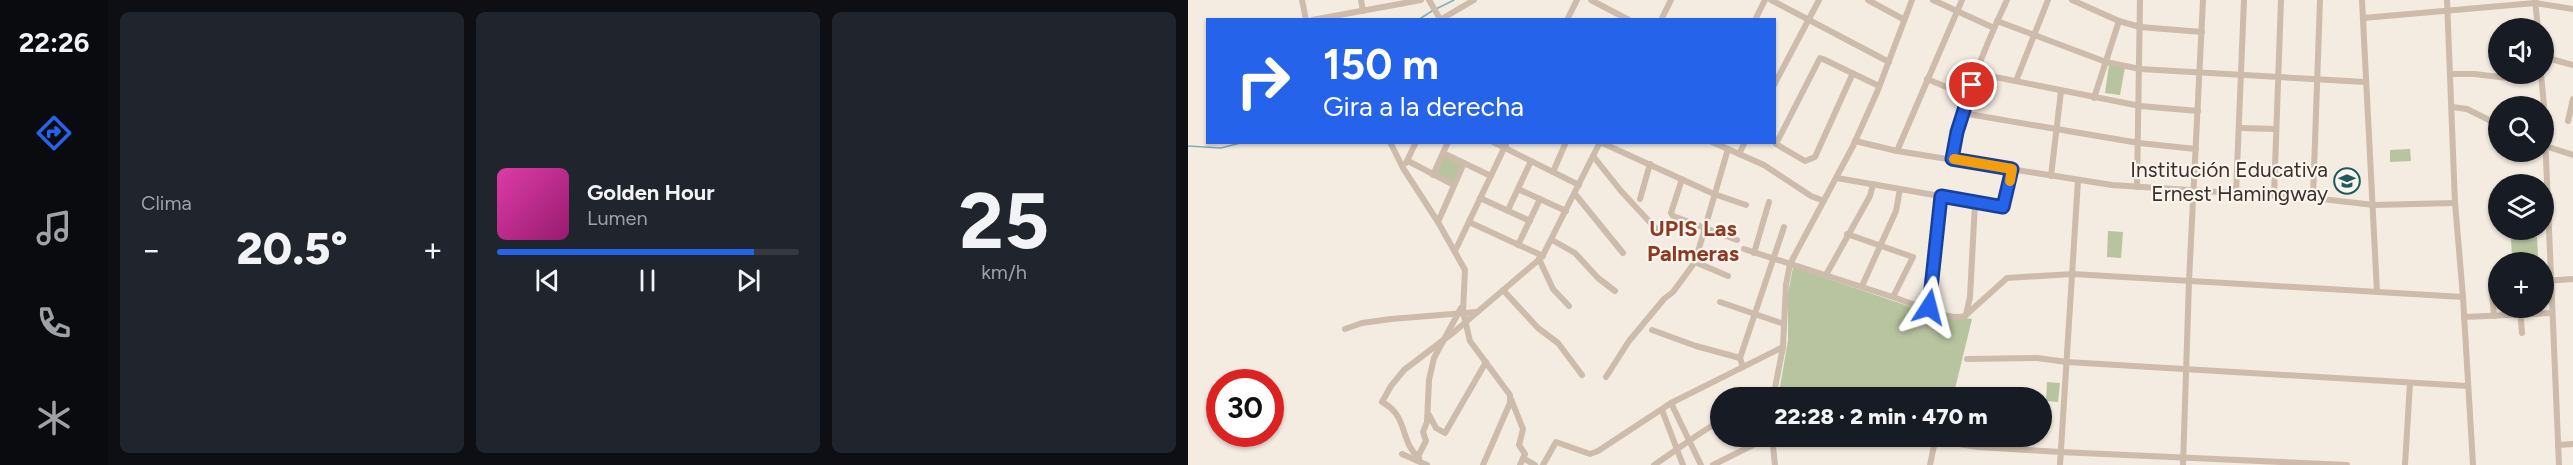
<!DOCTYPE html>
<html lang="es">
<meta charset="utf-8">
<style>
body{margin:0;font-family:Figtree,sans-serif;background:#20242c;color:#f1f3f6;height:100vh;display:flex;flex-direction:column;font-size:22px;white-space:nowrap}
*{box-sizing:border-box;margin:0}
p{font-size:20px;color:#9ea1a6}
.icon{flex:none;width:33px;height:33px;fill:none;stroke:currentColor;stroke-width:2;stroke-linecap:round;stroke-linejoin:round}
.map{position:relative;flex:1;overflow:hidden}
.side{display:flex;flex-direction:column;gap:12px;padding:12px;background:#0d0f14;width:1080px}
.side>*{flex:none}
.guide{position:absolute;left:18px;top:18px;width:570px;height:126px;border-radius:0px;box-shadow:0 2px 4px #0004;background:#2563eb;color:#fff;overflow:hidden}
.fabs{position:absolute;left:1300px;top:18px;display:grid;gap:12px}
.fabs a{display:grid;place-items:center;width:66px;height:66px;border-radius:50%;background:#171b24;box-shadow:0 2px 4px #0004;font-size:30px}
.speed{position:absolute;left:18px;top:369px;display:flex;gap:12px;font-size:30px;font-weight:700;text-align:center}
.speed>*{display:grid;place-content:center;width:78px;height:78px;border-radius:50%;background:#171b24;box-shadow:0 2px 4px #0004;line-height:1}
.speed .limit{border:9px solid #d22;background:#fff;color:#111}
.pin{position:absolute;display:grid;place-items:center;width:51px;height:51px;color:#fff;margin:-26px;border:3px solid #fff;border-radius:50%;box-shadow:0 2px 6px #0007}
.me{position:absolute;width:66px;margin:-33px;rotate:9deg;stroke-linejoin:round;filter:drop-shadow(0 0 4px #0008)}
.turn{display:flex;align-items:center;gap:21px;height:126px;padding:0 18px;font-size:27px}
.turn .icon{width:78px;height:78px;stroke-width:2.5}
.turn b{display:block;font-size:42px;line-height:51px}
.big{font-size:45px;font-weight:800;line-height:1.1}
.side .widget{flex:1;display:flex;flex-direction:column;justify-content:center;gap:9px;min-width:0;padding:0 21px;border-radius:9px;background:#20242c}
.side .dial{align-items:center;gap:0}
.dial b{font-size:78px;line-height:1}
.song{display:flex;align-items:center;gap:18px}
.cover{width:72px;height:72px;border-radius:9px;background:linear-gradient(135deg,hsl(320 70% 55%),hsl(320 70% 35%))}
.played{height:6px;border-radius:3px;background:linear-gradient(90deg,#2563eb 85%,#363941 85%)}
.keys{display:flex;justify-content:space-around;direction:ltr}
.heat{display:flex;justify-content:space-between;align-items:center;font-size:33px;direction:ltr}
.side .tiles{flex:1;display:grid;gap:12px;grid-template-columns:repeat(3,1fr)}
.trip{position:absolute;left:522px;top:387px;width:342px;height:60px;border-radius:30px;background:#171b24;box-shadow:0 2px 4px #0004;font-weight:800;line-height:60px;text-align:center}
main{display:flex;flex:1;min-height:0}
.dock{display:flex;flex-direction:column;width:108px;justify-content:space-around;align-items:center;background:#090b0e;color:#9ea1a6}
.dock .icon{width:42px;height:42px}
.dock .current{color:#2563eb}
.dock b{font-size:27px;color:#f1f3f6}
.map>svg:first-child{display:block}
</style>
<main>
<nav class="dock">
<b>22:26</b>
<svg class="icon current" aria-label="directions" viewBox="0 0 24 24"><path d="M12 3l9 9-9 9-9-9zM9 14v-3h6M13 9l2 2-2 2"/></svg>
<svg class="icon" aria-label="music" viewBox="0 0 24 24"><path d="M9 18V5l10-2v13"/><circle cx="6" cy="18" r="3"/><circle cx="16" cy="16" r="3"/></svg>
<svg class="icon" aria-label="phone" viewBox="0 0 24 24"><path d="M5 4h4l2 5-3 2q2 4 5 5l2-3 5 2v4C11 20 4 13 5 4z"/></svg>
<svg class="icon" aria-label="climate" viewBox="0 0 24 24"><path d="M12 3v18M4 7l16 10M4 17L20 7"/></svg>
</nav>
<section class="side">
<div class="tiles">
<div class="widget"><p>Clima</p>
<div class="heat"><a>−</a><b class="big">20.5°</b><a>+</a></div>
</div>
<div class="widget">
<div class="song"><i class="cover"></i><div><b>Golden Hour</b><p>Lumen</p></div></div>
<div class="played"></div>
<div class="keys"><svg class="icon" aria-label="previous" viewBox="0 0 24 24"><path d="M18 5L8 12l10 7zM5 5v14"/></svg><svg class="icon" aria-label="pause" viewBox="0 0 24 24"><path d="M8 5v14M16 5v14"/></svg><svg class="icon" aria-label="next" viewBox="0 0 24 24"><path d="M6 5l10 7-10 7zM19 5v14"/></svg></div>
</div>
<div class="widget dial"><b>25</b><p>km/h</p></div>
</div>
</section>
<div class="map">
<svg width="1385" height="465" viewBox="0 0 1385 465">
<rect width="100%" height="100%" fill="#f4ebe1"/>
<!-- green -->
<g fill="#b8c4a0">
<polygon points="921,65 937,67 932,95 917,93"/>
<polygon points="1222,149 1223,161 1202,162 1202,150"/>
<polygon points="256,156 274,165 266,183 248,175"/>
<polygon points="920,231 935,232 933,258 919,257"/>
<polygon points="1349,237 1350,256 1324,257 1323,239"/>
<polygon points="605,267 741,313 784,319 765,397 590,398 600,340 600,294"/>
<polygon points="859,382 872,383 870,402 858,401"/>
</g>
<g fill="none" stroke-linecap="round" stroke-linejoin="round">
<!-- stream -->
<g stroke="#7fb0b2" stroke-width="1.5">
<polyline points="248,9 266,0"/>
<polyline points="230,20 244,11"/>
<polyline points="0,146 33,148 56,142"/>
</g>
<!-- minor -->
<g stroke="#cdbbac" stroke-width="6">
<polyline points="114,0 118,20"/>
<polyline points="173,0 175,11"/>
<polyline points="241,0 252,19"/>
<polyline points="403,0 441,20"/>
<polyline points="583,0 701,62"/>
<polyline points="680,0 715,19"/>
<polyline points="745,0 806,28"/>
<polyline points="884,0 931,21 952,27 1014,32"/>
<polyline points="1174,0 1189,292"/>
<polyline points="1259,0 1267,203 1275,297 1285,465"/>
<polyline points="1347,1 1350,28"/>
<polyline points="1175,18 1347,3 1385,9"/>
<polyline points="124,20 233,0"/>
<polyline points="252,20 286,0"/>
<polyline points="379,20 389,0"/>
<polyline points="473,20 483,0"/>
<polyline points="567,20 577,0"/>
<polyline points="809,21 918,62 952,69 1177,82"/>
<polyline points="1356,57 1385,65"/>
<polyline points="665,73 627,157 617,161 588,144 632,58 635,59 691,86"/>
<polyline points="787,73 952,106 1010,111"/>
<polyline points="1262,74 1286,74 1320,78 1353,74"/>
<polyline points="1353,74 1356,106"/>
<polyline points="739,79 780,96"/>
<polyline points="828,81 860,0"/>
<polyline points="586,85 631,0"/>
<polyline points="906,98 931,21"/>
<polyline points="1264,107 1279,109 1311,125"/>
<polyline points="1356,111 1371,465"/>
<polyline points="774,113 951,143 1008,149"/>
<polyline points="1380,121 1385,99"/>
<polyline points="1051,128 1088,129"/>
<polyline points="667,141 709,151 924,185 1125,198 1186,205 1267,203"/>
<polyline points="202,142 215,168 250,222 277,270 275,312 282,341 322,395 322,403 295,465"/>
<polyline points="260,142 255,153 303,176"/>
<polyline points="305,142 391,185"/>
<polyline points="412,142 526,194 558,205"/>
<polyline points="524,142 576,165 623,196 636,201"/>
<polyline points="1357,146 1385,155"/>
<polyline points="709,151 774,0"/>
<polyline points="551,154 557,142"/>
<polyline points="405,156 433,191 470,231"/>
<path d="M764,159C774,103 795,51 819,0"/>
<polyline points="220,161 266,185"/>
<polyline points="218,163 228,142"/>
<polyline points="365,172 378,142"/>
<polyline points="245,175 255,153"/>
<polyline points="863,176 873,91"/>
<polyline points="649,178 815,207 824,169"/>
<polyline points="494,179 483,213 485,216 549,240"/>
<polyline points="949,187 952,0"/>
<polyline points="330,189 378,211"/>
<polyline points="1048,193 1056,0"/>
<polyline points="387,194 435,253"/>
<polyline points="1086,195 1093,0"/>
<polyline points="292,198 342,221"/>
<polyline points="1125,198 1132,0"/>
<polyline points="452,199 462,164"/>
<polyline points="320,210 343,161"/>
<polyline points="250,222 276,163"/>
<polyline points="281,222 355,256"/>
<polyline points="364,240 387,253 410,278 427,291"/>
<polyline points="330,245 352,199"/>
<polyline points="556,249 705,297 725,257 659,234"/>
<polyline points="267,251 319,142"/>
<polyline points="566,253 581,202"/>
<polyline points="351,259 365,289 381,306"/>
<polyline points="507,262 540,276"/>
<polyline points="638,275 682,196 685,184"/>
<polyline points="1303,280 1306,316"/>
<polyline points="1356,281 1385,279"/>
<polyline points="674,286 708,211 712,189"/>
<polyline points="315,290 350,328 370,343 394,375"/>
<polyline points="705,297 730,306 741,307 752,196"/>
<polyline points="532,302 596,324"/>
<path d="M740,306C746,314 770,320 778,315L782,297L787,203"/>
<polyline points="1332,308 1334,333"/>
<polyline points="778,315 819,278 885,274 1275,297"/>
<polyline points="1276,317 1364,313"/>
<polyline points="157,329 174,323 203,319 289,312"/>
<polyline points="464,330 508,346 552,358"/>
<polyline points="779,359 849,358 879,362 1280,386"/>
<polyline points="555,367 552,358 596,227"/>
<polyline points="418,377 441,341 476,299 485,292 507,262 540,149"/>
<polyline points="574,398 586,395"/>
<polyline points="585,398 595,347 598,285 602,264 665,146 690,90 724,0"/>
<polyline points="323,399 335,429 331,445 337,454 332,465"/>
<polyline points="483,403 513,465"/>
<polyline points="474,410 495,465"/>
<polyline points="241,415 248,428 257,433 298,362"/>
<polyline points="584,436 587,465"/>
<polyline points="720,436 790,447 872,452 1159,465"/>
<polyline points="1370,445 1385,444"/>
<polyline points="214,454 239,465"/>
<path d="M231,458C211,441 221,416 194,402L203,386L216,370L266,332L354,257L412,142"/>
<polyline points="335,458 347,465"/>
<polyline points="228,460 238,441 235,432 239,422 241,380 246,358 273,308"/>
<polyline points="355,465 368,442 402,454 410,451 483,403 595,347"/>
<path d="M466,465C489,450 509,434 532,421"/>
<polyline points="525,465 583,436"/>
<polyline points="742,465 747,441"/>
<polyline points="872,465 890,180"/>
<polyline points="995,465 1001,281 1015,0"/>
<polyline points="1217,465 1222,383"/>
</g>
</g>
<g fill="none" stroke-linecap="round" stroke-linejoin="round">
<!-- route casing -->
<g stroke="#184099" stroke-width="15">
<polyline id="route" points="741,307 753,196 815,207 824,169 764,159 769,132 784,85"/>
</g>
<!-- route -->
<use href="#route" stroke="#2563eb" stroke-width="10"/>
<!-- slow -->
<polyline stroke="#f59e0b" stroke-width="10" points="766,159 824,169 822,181"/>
</g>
<!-- icons -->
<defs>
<g id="school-ring" transform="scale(1.35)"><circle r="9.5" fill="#fbf5ee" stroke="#1f5a5e" stroke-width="1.5"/><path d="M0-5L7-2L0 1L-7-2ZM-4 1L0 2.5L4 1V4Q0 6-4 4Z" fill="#1f5a5e"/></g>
</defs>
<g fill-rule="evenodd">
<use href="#school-ring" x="1159" y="181"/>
</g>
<g text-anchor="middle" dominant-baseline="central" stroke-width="4.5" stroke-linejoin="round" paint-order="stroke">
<!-- poi labels -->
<g font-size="21" fill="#3b302b" stroke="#fbf5ee" text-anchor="end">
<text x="1140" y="169">Institución Educativa<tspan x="1140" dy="24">Ernest Hamingway</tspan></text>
</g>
<!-- neighbourhood labels -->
<g font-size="22" font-weight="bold" fill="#8c3b22" stroke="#fbf5ee">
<text x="505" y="228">UPIS Las<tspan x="505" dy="25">Palmeras</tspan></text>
</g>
</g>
</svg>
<div class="fabs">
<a><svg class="icon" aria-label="sound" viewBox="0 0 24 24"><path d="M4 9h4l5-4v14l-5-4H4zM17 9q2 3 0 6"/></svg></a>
<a><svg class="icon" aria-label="search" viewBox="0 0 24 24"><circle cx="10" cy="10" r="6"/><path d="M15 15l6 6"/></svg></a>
<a><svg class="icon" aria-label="layers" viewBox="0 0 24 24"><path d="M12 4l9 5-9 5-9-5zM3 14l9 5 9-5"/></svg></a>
<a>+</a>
</div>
<div class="speed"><div class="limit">30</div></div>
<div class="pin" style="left:784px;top:85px;background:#d93025"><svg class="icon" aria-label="arrive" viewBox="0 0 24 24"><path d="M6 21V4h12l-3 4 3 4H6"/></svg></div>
<svg class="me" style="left:741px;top:307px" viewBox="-20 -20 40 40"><path d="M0-17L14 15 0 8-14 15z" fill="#2563eb" stroke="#fff" stroke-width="4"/></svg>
<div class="trip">22:28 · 2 min · 470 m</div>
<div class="guide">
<div class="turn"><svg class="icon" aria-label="right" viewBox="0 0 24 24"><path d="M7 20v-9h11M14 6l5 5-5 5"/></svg><div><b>150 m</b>Gira a la derecha</div></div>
</div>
</div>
</main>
